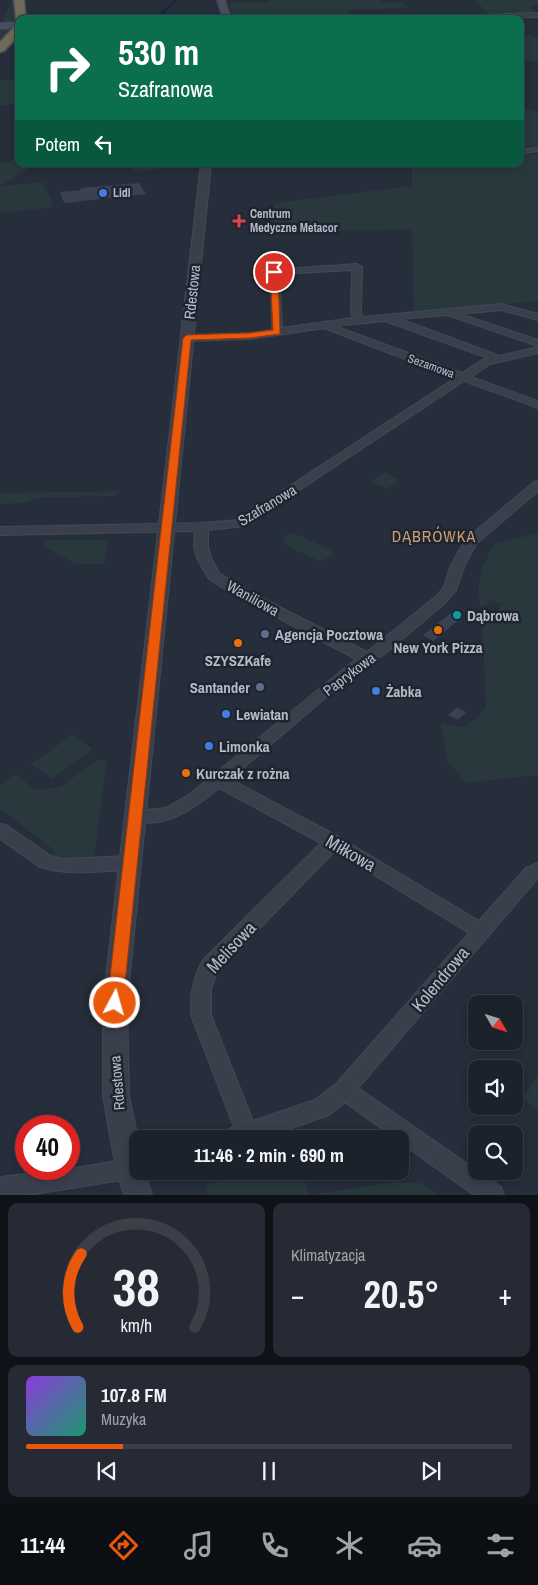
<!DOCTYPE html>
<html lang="pl">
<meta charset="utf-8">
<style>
body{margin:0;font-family:"Archivo Narrow",sans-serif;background:#252a34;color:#f1f3f6;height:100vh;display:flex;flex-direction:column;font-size:19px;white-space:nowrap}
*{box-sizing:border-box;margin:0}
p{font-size:16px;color:#a0a4a9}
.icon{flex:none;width:28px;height:28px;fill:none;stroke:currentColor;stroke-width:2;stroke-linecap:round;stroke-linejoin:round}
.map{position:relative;height:1195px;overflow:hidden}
.drawer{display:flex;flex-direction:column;gap:8px;padding:8px;background:#0f1318;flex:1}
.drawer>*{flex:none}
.hud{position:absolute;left:15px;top:15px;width:509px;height:152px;border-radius:10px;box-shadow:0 2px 8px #0003,0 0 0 1px #3a3f48;background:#0b6e4f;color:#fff;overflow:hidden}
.needle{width:32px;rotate:129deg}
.fabs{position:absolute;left:468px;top:995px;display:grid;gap:10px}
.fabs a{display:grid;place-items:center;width:55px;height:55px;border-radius:10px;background:#1c222c;box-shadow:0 2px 8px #0003,0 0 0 1px #3a3f48;font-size:25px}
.speed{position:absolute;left:15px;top:1115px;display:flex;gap:10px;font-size:25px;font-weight:700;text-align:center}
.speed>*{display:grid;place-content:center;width:65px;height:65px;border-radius:50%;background:#1c222c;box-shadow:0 2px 8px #0003,0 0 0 1px #3a3f48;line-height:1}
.speed .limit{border:8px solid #d22;background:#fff;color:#111}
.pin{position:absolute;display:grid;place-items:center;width:42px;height:42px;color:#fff;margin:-21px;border:2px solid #fff;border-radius:50%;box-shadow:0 1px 5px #0007}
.me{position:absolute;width:55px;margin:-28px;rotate:6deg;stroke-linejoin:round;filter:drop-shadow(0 0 4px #0008)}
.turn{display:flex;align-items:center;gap:18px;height:105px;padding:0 20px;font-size:22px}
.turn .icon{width:65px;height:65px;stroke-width:2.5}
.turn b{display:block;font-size:35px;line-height:42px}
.then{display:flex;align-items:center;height:48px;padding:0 20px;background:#0003;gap:10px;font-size:19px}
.big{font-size:38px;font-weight:700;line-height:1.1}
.drawer .widget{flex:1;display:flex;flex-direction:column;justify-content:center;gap:8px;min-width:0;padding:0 18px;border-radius:10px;background:#252a34}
.drawer .dial{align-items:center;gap:0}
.dial svg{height:130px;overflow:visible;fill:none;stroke:#3a3f48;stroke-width:7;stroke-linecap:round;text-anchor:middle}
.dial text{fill:#f1f3f6;stroke:none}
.song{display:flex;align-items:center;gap:15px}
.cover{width:60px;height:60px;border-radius:8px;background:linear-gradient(135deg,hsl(270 70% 55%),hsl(160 70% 35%))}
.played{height:5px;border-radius:2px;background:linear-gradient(90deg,#ea580c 20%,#3a3f48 20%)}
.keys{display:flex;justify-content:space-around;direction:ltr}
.heat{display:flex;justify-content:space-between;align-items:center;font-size:28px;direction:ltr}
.drawer .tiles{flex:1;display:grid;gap:8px;grid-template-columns:1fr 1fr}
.widget:last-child{grid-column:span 2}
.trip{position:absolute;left:129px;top:1130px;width:280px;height:50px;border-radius:10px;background:#1c222c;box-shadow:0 2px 8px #0003,0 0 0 1px #3a3f48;font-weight:700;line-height:50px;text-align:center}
.menu{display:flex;height:80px;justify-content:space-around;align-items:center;background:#0b0e12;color:#a0a4a9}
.menu .icon{width:35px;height:35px}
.menu .current{color:#ea580c}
.menu b{font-size:22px;color:#f1f3f6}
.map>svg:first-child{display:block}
</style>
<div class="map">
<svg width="538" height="1195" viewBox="0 0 538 1195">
<rect width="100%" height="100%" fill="#262d3b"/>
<!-- green -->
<g fill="#28383c">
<polygon points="12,0 17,0 19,23 6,28 14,29 0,46 0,27"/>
<polygon points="269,0 380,0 383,2 403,2 408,8 348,10 351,16 365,17 367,19 230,19 232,15 230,11 236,10 230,9 230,3 269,2"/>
<polygon points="475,0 538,0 538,5 529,6 538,14 491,16"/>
<polygon points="520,35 531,35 538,38 538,61 525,61 520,59"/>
<polygon points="0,80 19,80 19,104 0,106"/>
<polygon points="520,108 538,112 538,145 520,147"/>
<polygon points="538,154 538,301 414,313 412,230 266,231 275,203 412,186 412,166 438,164 520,164 520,155"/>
<polygon points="19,160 19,164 35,164 1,186 42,182 55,207 0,213 0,163"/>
<polygon points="135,164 181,164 181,167 133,172"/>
<polygon points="384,472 400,480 387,489 371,482"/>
<polygon points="119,491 114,496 38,498 25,503 0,504 0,493"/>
<polygon points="294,533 329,549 333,552 333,556 320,561 290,548 282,539 286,535"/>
<path d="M538,533V775L466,783L447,760L441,724L466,727L486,708L482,624L502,619L496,613L502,604L490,600L483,608L480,606C477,577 480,570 494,544Z"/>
<polygon points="45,540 108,540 104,564 76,564 44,546"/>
<polygon points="72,735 93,749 52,779 31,764"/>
<polygon points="97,760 107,761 94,857 53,859 55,851 0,809 0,785 15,774 36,790 60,787"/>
<polygon points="538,1075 538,1110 522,1099"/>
<polygon points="251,1171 301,1171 310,1195 397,1182 421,1183 438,1195 209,1195 206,1186"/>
</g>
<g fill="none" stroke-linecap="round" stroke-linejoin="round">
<!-- stream -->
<polyline stroke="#1a2338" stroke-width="2" points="159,16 176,0"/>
</g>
<!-- building -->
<g fill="#394152">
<polygon points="139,183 146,194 64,203 60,192 81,190 80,188"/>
<polygon points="452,612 462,617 433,641 423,635"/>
<polygon points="457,707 466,712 458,720 448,715"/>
</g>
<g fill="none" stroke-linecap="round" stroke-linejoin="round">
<!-- minor casing -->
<g stroke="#434855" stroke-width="2">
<g id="minor">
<polygon points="538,13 538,17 416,19 419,17"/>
<polygon points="538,147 538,151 520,154 520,150"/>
<path d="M357,264L362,267L361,312L363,317L501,304L538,314V320L501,310L460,314L538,340V346L447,315L400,319L500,356L538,347V353L490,364L471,377L538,401V408L464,381L245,526L208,530V547L211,558L219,573L241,587L367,652L434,598L443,589L451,565L466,539L534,482L538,481V491L476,544L465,565L456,590L444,604L383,655L358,670L230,779L339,837L479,921L526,868L538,863V878L358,1088L501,1187L504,1195H474L400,1142V1139H396L345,1102L329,1115L260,1139H219L222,1132L234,1127L191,1015C190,994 193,978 203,960L321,843L219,788C195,808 164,831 130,820L128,816L130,812L166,808L190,794L356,659L231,593L209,579L197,558L194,547L195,531L0,535V527L202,523L238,520L455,378L324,328L250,339L187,341L182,338L187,335L250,333L272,330L271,270ZM352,270L351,312L353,318L282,328L279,274ZM385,321L488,358L482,360L462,373L335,326ZM335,851L469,933L337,1083L315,1100L253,1121L211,1015V989L217,972Z"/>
<path d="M0,824L6,825L51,856L62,859L130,856L136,858L139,863L136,868L130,870C100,871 69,876 40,867L0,839Z"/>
<polygon points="135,1158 138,1159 138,1171 144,1171 143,1175 135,1178 28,1195 0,1195 0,1177 69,1169"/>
</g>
</g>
<!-- tertiary casing -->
<g stroke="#434855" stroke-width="2">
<polygon id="tertiary" points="201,164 211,164 127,1003 129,1096 138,1139 138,1171 144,1171 152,1195 124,1195 116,1169 103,1096 103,1003"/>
</g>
<!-- secondary casing -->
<g stroke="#434855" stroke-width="2">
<g id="secondary">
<polygon points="217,0 225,0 231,19 223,19"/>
<polygon points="19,22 19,28 0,29 0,23"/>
</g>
</g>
<!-- motorway casing -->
<g stroke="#454a57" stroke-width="3">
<g id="motorway">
<polygon points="14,0 24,0 26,19 19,19 19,22 16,19"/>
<polygon points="19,25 19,35 4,51 0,52 0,42 15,26"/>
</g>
</g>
<!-- minor -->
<use href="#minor" fill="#3a3f4c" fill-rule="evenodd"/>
<!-- tertiary -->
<use href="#tertiary" fill="#3a3f4c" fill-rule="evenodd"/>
<!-- secondary -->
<use href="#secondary" fill="#484e5e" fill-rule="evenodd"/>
<!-- motorway -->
<use href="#motorway" fill="#716a58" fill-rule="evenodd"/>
</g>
<!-- route -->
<polygon fill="#ea580c" stroke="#983908" points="274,270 278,272 280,334 250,338 191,340 123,1003 120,1008 115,1010 109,1008 107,1003 183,338 187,335 250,333 273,330 270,272"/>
<!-- markers -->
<g fill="#3f7fe0" stroke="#1f2431" stroke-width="2">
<circle cx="103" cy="193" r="5"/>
<circle cx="376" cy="691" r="5"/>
<circle cx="226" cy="714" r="5"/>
<circle cx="209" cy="746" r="5"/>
</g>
<path fill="#e0444e" stroke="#1f2431" stroke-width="2" d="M236.5 213.5h5v5h5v5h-5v5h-5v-5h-5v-5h5z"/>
<circle fill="#0f9aa8" stroke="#1f2431" stroke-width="2" cx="457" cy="615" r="5"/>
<g fill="#e8710a" stroke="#1f2431" stroke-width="2">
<circle cx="438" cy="630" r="5"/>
<circle cx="238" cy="643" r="5"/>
<circle cx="186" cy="773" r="5"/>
</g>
<g fill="#5c6f8a" stroke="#1f2431" stroke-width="2">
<circle cx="265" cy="634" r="5"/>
<circle cx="260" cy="687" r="5"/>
</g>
<g text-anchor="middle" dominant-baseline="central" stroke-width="5" stroke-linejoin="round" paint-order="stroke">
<!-- far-poi labels -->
<g font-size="12" font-weight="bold" fill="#b6bac7" stroke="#1f2431" text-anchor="start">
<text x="113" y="193">Lidl</text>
<text x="250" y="214">Centrum<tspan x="250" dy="14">Medyczne Metacor</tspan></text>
</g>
<!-- far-street labels -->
<g font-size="12" fill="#b6bac7" stroke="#1f2431">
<text transform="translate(431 366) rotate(20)">Sezamowa</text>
</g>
<!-- street labels -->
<g font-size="15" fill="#b6bac7" stroke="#1f2431">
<text transform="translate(192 292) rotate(-84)">Rdestowa</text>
<text transform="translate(267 505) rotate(-31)">Szafranowa</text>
<text transform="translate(253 598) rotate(29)">Waniliowa</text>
<text transform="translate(349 674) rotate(-37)">Paprykowa</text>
<text transform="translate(117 1083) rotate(-95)">Rdestowa</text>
</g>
<!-- poi labels -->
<g font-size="15" font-weight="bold" fill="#b6bac7" stroke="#1f2431" text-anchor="start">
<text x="467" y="615">Dąbrowa</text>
<text x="275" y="634">Agencja Pocztowa</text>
<text x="438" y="647" text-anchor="middle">New York Pizza</text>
<text x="238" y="660" text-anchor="middle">SZYSZKafe</text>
<text x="250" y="687" text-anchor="end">Santander</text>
<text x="386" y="691">Żabka</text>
<text x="236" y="714">Lewiatan</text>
<text x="219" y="746">Limonka</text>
<text x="196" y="773">Kurczak z rożna</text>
</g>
<!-- neighbourhood labels -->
<g font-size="16" letter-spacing="1" fill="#caa06d" stroke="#1f2431">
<text x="434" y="536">DĄBRÓWKA</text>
</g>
<!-- near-street labels -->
<g font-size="18" fill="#b6bac7" stroke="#1f2431">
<text transform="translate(351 853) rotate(30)">Miłkowa</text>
<text transform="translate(231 947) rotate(-47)">Melisowa</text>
<text transform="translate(440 979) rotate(-50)">Kolendrowa</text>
</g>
</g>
</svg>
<div class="fabs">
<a><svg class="needle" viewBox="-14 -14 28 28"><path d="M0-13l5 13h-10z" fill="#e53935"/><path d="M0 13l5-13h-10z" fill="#a0a4a9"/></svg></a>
<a><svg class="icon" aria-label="sound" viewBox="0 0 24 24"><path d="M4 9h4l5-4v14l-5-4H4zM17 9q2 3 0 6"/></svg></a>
<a><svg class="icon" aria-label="search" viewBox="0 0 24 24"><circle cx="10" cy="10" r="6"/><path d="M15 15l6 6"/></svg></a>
</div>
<div class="speed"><div class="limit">40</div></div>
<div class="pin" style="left:274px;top:272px;background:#d93025"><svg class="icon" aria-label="arrive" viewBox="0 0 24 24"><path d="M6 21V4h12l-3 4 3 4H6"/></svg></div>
<svg class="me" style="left:115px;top:1003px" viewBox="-20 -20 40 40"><circle r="17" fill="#ea580c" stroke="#fff" stroke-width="3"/><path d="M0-11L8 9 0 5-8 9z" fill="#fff"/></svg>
<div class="trip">11:46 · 2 min · 690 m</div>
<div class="hud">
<div class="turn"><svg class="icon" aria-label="right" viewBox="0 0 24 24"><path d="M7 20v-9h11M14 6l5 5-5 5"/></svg><div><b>530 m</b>Szafranowa</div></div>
<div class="then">Potem<svg class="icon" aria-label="left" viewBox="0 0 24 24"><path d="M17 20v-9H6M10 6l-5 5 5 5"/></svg></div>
</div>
</div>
<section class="drawer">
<div class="tiles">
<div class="widget dial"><svg viewBox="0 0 100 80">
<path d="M14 69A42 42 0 1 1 86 69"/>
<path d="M14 69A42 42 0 0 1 16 24" stroke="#ea580c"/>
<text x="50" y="56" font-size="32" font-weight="700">38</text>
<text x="50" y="72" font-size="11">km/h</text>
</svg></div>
<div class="widget"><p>Klimatyzacja</p>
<div class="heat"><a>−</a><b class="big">20.5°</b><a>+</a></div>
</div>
<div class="widget">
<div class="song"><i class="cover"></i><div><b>107.8 FM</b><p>Muzyka</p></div></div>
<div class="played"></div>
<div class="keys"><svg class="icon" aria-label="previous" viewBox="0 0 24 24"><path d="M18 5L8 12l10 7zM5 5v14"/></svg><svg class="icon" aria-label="pause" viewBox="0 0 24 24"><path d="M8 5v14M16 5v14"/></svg><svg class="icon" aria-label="next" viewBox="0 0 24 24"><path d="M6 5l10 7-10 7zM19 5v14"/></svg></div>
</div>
</div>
</section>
<nav class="menu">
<b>11:44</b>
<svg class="icon current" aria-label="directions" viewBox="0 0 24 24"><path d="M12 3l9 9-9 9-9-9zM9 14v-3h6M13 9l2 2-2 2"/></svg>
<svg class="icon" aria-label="music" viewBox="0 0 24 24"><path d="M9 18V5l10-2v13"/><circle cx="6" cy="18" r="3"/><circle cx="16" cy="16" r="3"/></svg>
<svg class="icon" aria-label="phone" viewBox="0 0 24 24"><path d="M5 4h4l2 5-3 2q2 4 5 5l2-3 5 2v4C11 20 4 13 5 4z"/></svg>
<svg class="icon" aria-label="climate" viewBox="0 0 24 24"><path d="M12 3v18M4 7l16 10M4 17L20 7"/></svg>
<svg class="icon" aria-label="car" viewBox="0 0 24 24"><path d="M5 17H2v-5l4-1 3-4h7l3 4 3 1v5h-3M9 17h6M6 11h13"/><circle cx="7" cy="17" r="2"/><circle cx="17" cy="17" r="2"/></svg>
<svg class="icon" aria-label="filters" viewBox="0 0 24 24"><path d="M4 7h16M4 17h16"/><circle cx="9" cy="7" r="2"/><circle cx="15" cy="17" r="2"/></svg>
</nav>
